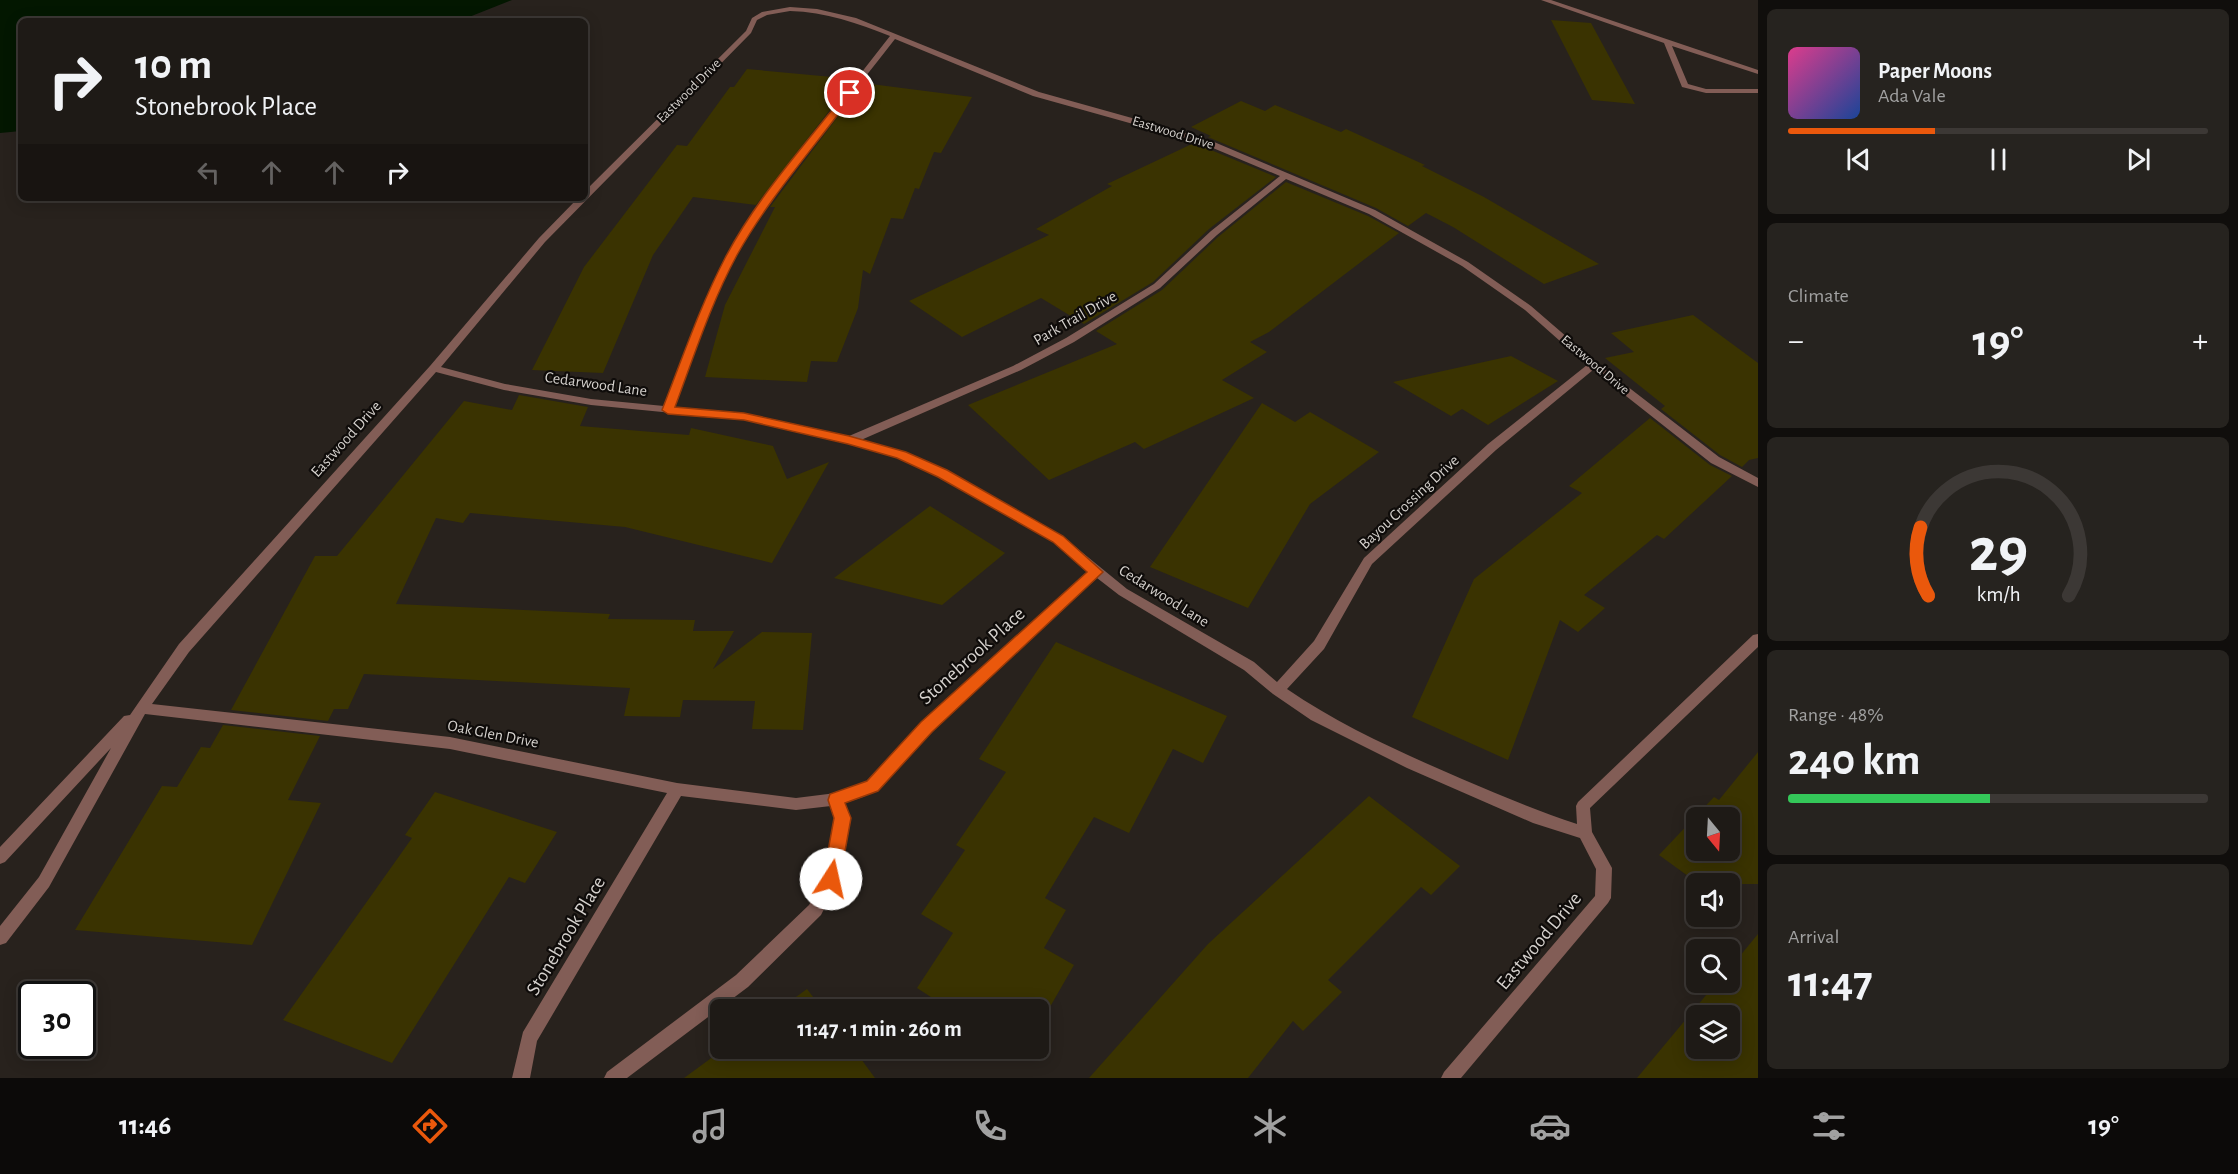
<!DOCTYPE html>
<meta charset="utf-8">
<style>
body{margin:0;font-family:"Alegreya Sans",sans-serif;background:#26231f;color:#f1f3f6;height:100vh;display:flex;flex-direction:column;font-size:22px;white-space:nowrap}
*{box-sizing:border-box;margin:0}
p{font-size:20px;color:#a1a1a1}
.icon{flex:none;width:33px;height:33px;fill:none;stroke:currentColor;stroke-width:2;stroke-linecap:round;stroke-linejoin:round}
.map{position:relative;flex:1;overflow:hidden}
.sheet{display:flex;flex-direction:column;gap:9px;padding:9px;background:#100e0c;width:480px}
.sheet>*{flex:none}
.top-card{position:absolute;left:18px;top:18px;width:570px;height:183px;border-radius:9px;box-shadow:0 3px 15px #0003,0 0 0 2px #3c3835;background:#1e1a16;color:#f1f3f6;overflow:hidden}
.needle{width:39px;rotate:162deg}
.buttons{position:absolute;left:1686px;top:807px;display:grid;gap:12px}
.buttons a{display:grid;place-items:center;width:54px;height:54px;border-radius:9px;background:#1e1a16;box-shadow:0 3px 15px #0003,0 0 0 2px #3c3835;font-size:30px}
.speed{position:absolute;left:18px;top:981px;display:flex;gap:12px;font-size:30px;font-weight:700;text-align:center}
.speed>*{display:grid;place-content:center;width:78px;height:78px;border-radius:50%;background:#1e1a16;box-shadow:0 3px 15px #0003,0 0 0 2px #3c3835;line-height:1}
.speed .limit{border:3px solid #111;border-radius:9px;background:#fff;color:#111}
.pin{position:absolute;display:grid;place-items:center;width:51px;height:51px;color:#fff;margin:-26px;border:3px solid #fff;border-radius:50%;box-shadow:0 2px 6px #0007}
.me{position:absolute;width:66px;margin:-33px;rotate:10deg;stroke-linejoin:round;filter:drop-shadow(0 0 4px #0008)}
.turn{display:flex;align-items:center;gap:21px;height:126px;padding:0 18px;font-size:27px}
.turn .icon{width:78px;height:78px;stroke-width:2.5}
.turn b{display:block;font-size:42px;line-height:51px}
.lanes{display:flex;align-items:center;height:57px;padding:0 18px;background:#0003;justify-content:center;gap:30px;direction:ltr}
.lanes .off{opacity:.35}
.big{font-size:45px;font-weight:600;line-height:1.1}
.sheet .tile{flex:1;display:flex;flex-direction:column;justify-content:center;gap:9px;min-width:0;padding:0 21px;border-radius:9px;background:#26231f}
.sheet .dial{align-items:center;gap:0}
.dial svg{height:156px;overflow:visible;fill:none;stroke:#3c3835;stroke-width:7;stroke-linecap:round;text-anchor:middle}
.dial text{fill:#f1f3f6;stroke:none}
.song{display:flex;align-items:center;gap:18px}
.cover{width:72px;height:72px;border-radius:9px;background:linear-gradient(135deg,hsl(330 70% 55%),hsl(220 70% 35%))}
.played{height:6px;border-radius:3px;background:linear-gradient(90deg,#ea580c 35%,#3c3835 35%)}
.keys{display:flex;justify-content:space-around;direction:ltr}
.heat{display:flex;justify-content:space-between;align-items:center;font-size:33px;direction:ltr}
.charge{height:9px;border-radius:4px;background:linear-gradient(90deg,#34c759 48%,#3c3835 0)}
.trip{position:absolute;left:710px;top:999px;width:339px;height:60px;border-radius:9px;background:#1e1a16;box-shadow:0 3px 15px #0003,0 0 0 2px #3c3835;font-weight:600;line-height:60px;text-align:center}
.menu{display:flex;height:96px;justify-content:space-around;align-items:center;background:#0c0a09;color:#a1a1a1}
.menu .icon{width:42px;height:42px}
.menu .on{color:#ea580c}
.menu b{font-size:27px;color:#f1f3f6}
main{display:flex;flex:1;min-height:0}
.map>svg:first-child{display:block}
</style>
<main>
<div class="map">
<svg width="1758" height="1078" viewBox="0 0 1758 1078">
<rect width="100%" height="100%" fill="#28221d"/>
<!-- water -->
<polygon fill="#031700" points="0,0 512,0 459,21 21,21 21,131 0,133"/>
<!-- building -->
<g fill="#3a3301" fill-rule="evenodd">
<polygon points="1551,20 1591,23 1635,104 1592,100"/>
<polygon points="747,69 854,79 756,205 693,197 653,255 603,373 532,370 584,267 677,145 687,146 730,87 734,87"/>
<polygon points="863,83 972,97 941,153 934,152 919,189 915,188 903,219 891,218 870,274 863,270 858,308 837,362 811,361 807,382 705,377 725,305 775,207 770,207"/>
<polygon points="1241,101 1265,111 1275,105 1341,132 1346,129 1425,165 1422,166 1484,197 1599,264 1544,284 1453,227 1426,213 1408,226 1376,208 1208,137 1211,136 1191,127"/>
<polygon points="1194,143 1276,177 1209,229 1153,282 1084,324 1041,298 962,337 909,301 1049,235 1036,229 1112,186 1107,184"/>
<polygon points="1286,182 1368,216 1399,233 1269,332 1250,342 1267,352 1222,380 1254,398 1144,449 1135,442 1049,480 968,405 1117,344 1096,331 1162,290 1218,237"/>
<polygon points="1693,315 1758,363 1758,458 1749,460 1742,467 1720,455 1661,409 1665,406 1605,358 1634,352 1611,333"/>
<polygon points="1511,356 1558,381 1488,425 1462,409 1451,416 1393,382"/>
<polygon points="519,395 588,407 580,426 689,435 691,428 773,446 787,479 829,462 772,563 625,527 470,513 463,523 436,518 396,604 610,614 608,619 695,620 693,631 734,631 713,669 762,632 812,633 803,730 752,729 755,701 683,700 680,717 624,716 630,688 364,674 348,709 334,709 328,721 231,710 315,556 337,556 464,401 512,410"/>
<polygon points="1262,403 1295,422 1310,412 1379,452 1310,504 1248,608 1150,567"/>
<polygon points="1650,418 1710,465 1732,476 1664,539 1657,535 1584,595 1605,608 1578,632 1560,620 1508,760 1412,717 1474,579 1582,493 1569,486"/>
<polygon points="930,506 1005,553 942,605 834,578"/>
<polygon points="1056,642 1227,716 1203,763 1173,749 1129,833 1094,817 1045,898 1066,910 1044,948 1074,965 1038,1028 1038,1010 951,1010 917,988 953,933 921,914 965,850 956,845 1006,772 979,759"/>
<polygon points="223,725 320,736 288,800 321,803 252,945 75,930 162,786 177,787 201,747 210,748"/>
<path d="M1758,752V884H1699L1659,855L1714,797L1719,800ZM1696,818H1730V850H1696Z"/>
<polygon points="435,792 557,832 525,883 509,877 392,1063 283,1020 412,838 405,835"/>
<polygon points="1369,796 1460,866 1431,895 1421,887 1328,980 1342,992 1303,1031 1293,1021 1248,1078 1089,1078 1208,944"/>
<path d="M1758,934V1078H1637L1717,982H1730V968ZM1696,1016H1730V1048H1696Z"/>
<polygon points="807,989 823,1010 778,1010"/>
<polygon points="725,1048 853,1048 875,1078 684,1078"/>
</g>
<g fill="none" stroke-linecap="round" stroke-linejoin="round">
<!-- service -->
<polygon fill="#825d56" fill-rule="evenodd" points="1541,0 1551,0 1758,70 1758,74 1672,46 1688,84 1706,89 1758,89 1758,93 1706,93 1682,87 1664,43"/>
<!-- minor -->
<path fill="#825d56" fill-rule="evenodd" d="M790,7L817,9L856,18L1039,92L1207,139L1375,210L1468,262L1531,306L1597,363L1719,457L1758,478V487L1711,463L1593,370L1496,450L1372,564L1324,649L1287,689C1341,726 1402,753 1462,779C1500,795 1537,811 1577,824L1576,806L1578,802L1753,635L1758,634V647L1590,808L1592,832L1612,868L1611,898L1608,903L1461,1078H1441L1444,1072L1595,896L1596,869L1580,838L1533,823L1407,768L1311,720L1273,694L1244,670L1119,595L1097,578L931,731L877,790L863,797L845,803L849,818L839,879L821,915L748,987L627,1078H604L607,1072L736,975L809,905L823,878L835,818L831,806L796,810L681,796L537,1041L530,1078H512L523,1032L667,793L450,749L145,714L49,887L6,943L0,945V926L39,877L111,748L5,862L0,864V847L124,716L130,715L179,644L430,366L539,238L578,198H585V191L746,31L752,18L762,12ZM790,11C826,12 857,23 890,36L761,201L726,257L705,301L664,406L591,399L505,384L441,367L545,242L751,33L757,20L767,15ZM895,39L1033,96L1201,143L1280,176L1211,231L1154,284L1066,338L1013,366L849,436L744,414L675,407C694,356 710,302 737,255C781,178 841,109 895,39ZM1286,179L1369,214L1462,266L1525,310L1587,365L1488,444L1364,558L1314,641L1277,682L1254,662L1127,589L1062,536L946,471L905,452L861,440L1021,370L1074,342L1160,288L1217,235ZM436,372L504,390L591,405L744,420L849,443L897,458L938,477L1054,542L1089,571L921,723L867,782L855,788L836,793L796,798L677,783L450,737L152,704L189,652Z"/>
</g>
<!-- route -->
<path fill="#ea580c" stroke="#983908" stroke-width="1.5" d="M847,91L854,93C815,147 770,196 737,255C711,303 694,356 675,407L744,413L849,436L906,452L947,470L1063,536L1103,572L932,732L878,791L845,803L851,818L840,879L838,884L831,886L825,884L823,879L834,818L828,800L830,794L867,781L921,722L1087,572L1053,542L938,477L897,458L848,444L744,420L668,414L662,410C682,359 700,306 725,258C757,197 805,145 847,91Z"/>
<g text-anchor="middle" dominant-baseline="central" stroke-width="4.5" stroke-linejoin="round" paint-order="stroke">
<!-- far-street labels -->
<g font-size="14" fill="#d5d1cd" stroke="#0f0c0a">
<text transform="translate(689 91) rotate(-45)">Eastwood Drive</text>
<text transform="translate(1173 133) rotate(17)">Eastwood Drive</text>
<text transform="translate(1595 365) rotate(40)">Eastwood Drive</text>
</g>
<!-- street labels -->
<g font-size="16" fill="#d5d1cd" stroke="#0f0c0a">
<text transform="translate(1075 318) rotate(-30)">Park Trail Drive</text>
<text transform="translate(596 384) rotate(8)">Cedarwood Lane</text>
<text transform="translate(346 439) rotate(-48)">Eastwood Drive</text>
<text transform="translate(1409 502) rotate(-43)">Bayou Crossing Drive</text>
<text transform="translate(1164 596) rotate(32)">Cedarwood Lane</text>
<text transform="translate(493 734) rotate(11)">Oak Glen Drive</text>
</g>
<!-- near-street labels -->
<g font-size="20" fill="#d5d1cd" stroke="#0f0c0a">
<text transform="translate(972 656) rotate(-42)">Stonebrook Place</text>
<text transform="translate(566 936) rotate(-59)">Stonebrook Place</text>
<text transform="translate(1539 941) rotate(-50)">Eastwood Drive</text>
</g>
</g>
</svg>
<div class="buttons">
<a><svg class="needle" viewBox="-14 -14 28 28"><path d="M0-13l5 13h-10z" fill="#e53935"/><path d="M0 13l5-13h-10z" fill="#a1a1a1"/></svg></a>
<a><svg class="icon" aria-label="sound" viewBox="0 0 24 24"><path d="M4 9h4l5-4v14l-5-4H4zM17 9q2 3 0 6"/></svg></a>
<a><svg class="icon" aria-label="search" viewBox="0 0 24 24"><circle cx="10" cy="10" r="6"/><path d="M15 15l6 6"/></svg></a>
<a><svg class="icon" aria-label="layers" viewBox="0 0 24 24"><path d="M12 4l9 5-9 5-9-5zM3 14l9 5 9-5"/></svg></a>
</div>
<div class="speed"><div class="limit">30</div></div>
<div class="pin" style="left:850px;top:93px;background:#d93025"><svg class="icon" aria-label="arrive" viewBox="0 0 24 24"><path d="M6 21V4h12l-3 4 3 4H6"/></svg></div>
<svg class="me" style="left:831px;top:879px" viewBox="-20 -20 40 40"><circle r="19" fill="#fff"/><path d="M0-13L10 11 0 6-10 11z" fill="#ea580c"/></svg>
<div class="trip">11:47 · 1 min · 260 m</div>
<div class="top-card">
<div class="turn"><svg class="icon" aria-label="right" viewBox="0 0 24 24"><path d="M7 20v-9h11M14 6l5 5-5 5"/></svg><div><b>10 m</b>Stonebrook Place</div></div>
<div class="lanes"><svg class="icon off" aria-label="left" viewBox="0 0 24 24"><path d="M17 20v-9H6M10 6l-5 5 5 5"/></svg><svg class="icon off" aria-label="ahead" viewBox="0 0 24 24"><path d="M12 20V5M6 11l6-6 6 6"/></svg><svg class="icon off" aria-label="ahead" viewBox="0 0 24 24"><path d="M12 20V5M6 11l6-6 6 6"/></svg><svg class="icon" aria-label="right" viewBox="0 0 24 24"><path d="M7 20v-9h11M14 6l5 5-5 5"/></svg></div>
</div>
</div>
<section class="sheet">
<div class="tile">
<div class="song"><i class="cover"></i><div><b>Paper Moons</b><p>Ada Vale</p></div></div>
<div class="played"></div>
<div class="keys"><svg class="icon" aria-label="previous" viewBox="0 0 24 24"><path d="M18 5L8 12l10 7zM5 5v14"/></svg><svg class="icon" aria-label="pause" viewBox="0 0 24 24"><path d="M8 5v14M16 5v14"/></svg><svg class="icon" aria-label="next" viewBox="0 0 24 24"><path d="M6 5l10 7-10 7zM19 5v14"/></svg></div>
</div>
<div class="tile"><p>Climate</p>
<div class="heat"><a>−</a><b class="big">19°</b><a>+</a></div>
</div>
<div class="tile dial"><svg viewBox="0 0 100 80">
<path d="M14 69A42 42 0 1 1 86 69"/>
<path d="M14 69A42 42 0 0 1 10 34" stroke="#ea580c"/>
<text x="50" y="56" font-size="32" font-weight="700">29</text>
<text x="50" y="72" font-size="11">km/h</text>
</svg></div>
<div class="tile"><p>Range · 48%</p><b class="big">240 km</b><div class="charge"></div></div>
<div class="tile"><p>Arrival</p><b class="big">11:47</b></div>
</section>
</main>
<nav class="menu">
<b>11:46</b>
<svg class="icon on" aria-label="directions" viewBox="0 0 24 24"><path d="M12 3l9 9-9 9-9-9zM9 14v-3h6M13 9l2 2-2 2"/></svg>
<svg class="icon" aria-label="music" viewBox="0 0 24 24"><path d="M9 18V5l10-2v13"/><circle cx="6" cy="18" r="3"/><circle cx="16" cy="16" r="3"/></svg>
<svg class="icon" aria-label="phone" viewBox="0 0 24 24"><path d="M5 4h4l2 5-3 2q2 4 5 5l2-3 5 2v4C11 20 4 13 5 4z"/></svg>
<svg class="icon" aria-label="climate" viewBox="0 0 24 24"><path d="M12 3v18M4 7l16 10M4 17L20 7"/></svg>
<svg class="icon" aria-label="car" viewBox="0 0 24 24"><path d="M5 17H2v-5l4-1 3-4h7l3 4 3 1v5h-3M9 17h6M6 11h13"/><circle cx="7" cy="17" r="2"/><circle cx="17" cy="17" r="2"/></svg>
<svg class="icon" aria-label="filters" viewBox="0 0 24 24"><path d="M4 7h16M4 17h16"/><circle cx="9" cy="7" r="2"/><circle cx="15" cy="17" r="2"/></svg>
<b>19°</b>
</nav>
